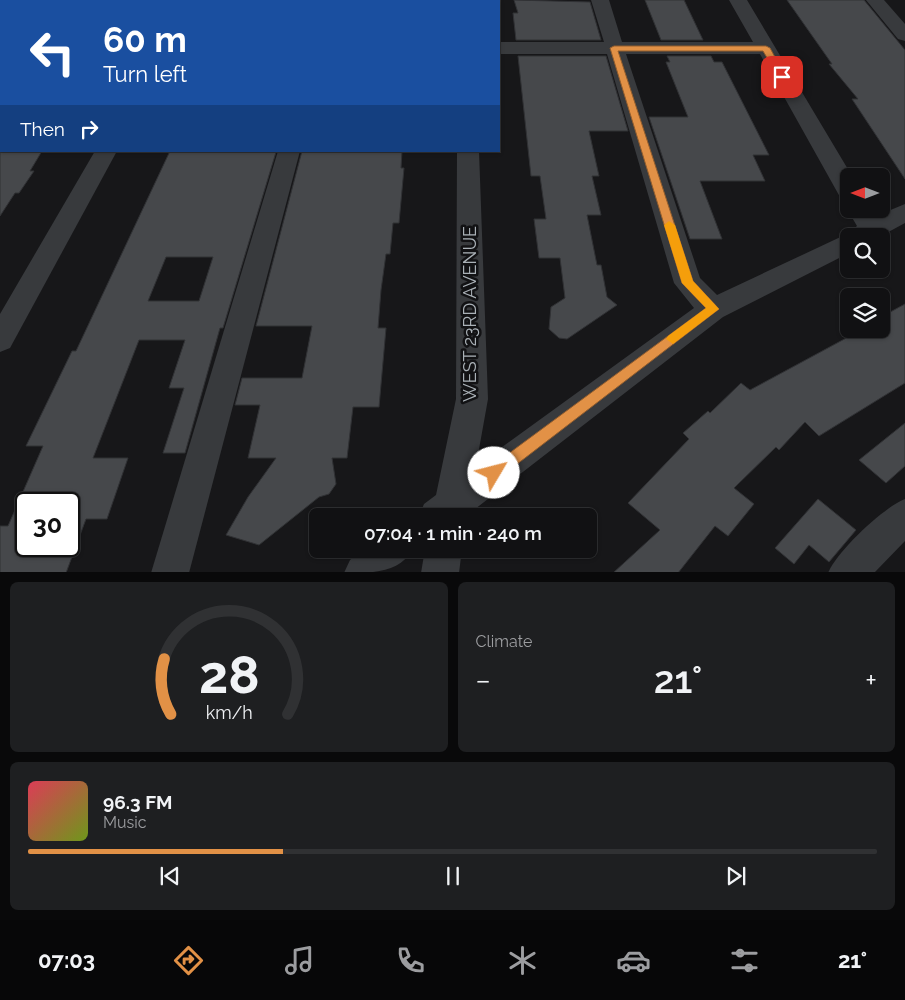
<!DOCTYPE html>
<meta charset="utf-8">
<style>
body{margin:0;font-family:Raleway,sans-serif;background:#1e1f21;color:#f1f3f6;height:100vh;display:flex;flex-direction:column;font-size:19px;white-space:nowrap}
*{box-sizing:border-box;margin:0}
p{font-size:16px;color:#9c9da0}
.icon{flex:none;width:28px;height:28px;fill:none;stroke:currentColor;stroke-width:2;stroke-linecap:round;stroke-linejoin:round}
.map{position:relative;height:572px;overflow:hidden}
.side{display:flex;flex-direction:column;gap:10px;padding:10px;background:#09090a;flex:1}
.side>*{flex:none}
.top-card{position:absolute;left:0px;top:0px;width:500px;height:152px;box-shadow:0 1px 4px #0004,0 0 0 1px #303133;background:#1a4fa0;color:#fff;overflow:hidden}
.needle{width:32px;rotate:270deg}
.fabs{position:absolute;left:840px;top:168px;display:grid;gap:10px}
.fabs a{display:grid;place-items:center;width:50px;height:50px;border-radius:8px;background:#111113;box-shadow:0 1px 4px #0004,0 0 0 1px #303133;font-size:25px}
.speed{position:absolute;left:15px;top:492px;display:flex;gap:10px;font-size:25px;font-weight:700;text-align:center}
.speed>*{display:grid;place-content:center;width:65px;height:65px;border-radius:50%;background:#111113;box-shadow:0 1px 4px #0004,0 0 0 1px #303133;line-height:1}
.speed .limit{border:2px solid #111;border-radius:8px;background:#fff;color:#111}
.pin{position:absolute;display:grid;place-items:center;width:42px;height:42px;color:#fff;margin:-21px;border-radius:10px;box-shadow:0 2px 8px #0006}
.me{position:absolute;width:55px;margin:-28px;rotate:53deg;stroke-linejoin:round;filter:drop-shadow(0 0 4px #0008)}
.turn{display:flex;align-items:center;gap:18px;height:105px;padding:0 20px;font-size:22px}
.turn .icon{width:65px;height:65px;stroke-width:2.5}
.turn b{display:block;font-size:35px;line-height:42px}
.then{display:flex;align-items:center;height:48px;padding:0 20px;background:#0003;gap:10px;font-size:19px}
.big{font-size:38px;font-weight:600;line-height:1.1}
.side .card{flex:1;display:flex;flex-direction:column;justify-content:center;gap:8px;min-width:0;padding:0 18px;border-radius:8px;background:#1e1f21}
.side .dial{align-items:center;gap:0}
.dial svg{height:130px;overflow:visible;fill:none;stroke:#303133;stroke-width:7;stroke-linecap:round;text-anchor:middle}
.dial text{fill:#f1f3f6;stroke:none}
.song{display:flex;align-items:center;gap:15px}
.cover{width:60px;height:60px;border-radius:8px;background:linear-gradient(135deg,hsl(350 70% 55%),hsl(80 70% 35%))}
.played{height:5px;border-radius:2px;background:linear-gradient(90deg,#e29146 30%,#303133 30%)}
.keys{display:flex;justify-content:space-around;direction:ltr}
.heat{display:flex;justify-content:space-between;align-items:center;font-size:28px;direction:ltr}
.side .tiles{flex:1;display:grid;gap:10px;grid-template-columns:1fr 1fr}
.card:last-child{grid-column:span 2}
.trip{position:absolute;left:309px;top:508px;width:288px;height:50px;border-radius:8px;background:#111113;box-shadow:0 1px 4px #0004,0 0 0 1px #303133;font-weight:600;line-height:50px;text-align:center}
.tab-bar{display:flex;height:80px;justify-content:space-around;align-items:center;background:#070708;color:#9c9da0}
.tab-bar .icon{width:35px;height:35px}
.tab-bar .on{color:#e29146}
.tab-bar b{font-size:22px;color:#f1f3f6}
.map>svg:first-child{display:block}
</style>
<div class="map">
<svg width="905" height="573" viewBox="0 0 905 573">
<rect width="100%" height="100%" fill="#171719"/>
<!-- building -->
<g fill="#46484b" stroke="#313235" fill-rule="evenodd">
<polygon points="514,0 590,2 601,40 516,40 513,13 518,13"/>
<polygon points="645,0 684,0 703,40 661,40"/>
<polygon points="787,0 864,0 905,50 905,179 852,99 858,99 829,64 832,64"/>
<polygon points="518,56 606,56 628,131 589,131 599,176 592,176 601,215 587,215 597,265 601,265 607,297 617,305 567,339 559,338 549,329 551,307 565,298 560,258 539,258 534,219 546,219 540,176 531,176"/>
<polygon points="667,56 711,56 714,62 722,62 769,155 753,155 765,181 700,181 722,239 690,239 649,117 688,117 666,62 670,62"/>
<polygon points="0,151 42,151 30,171 34,171 19,193 15,193 0,216"/>
<path d="M170,151L276,152L223,328H220L185,453H163L184,388H169L185,340H139L93,458H128L107,519H86L66,573H0V526H8L43,446H26L72,351H76ZM166,257H213L199,301H148ZM26,504H69V546H26Z"/>
<polygon points="302,151 402,151 401,168 404,168 399,223 393,223 390,254 386,254 381,290 378,328 386,328 379,407 353,407 347,458 332,458 336,484 329,494 319,497 259,545 226,535 248,497 276,458 248,458 260,405 235,405 242,378 302,378 312,326 256,326"/>
<polygon points="905,304 905,383 819,436 805,422 779,450 776,447 734,488 754,504 728,536 715,526 678,573 613,573 660,530 628,503 689,439 683,433 708,411 710,413 741,383 750,390 863,329 881,329 881,317"/>
<polygon points="905,423 905,466 886,483 859,460"/>
<polygon points="818,499 856,530 829,562 809,545 794,564 775,548"/>
</g>
<g fill="none" stroke-linecap="round" stroke-linejoin="round">
<!-- minor -->
<g fill="#383a3d" fill-rule="evenodd">
<polygon points="183,0 201,0 201,1 184,1"/>
<polygon points="321,0 339,0 339,1 322,1"/>
<polygon points="457,0 475,0 475,1 458,1"/>
<polygon points="591,0 609,0 622,42 753,42 729,0 747,0 852,176 849,176 849,199 840,197 760,54 626,54 700,278 717,295 849,233 857,226 847,209 849,206 849,209 871,209 876,216 905,204 905,223 881,236 849,236 849,253 723,317 466,516 419,516 424,504 436,495 456,399 457,151 479,151 488,399 476,466 694,308 674,283 607,54 499,54 499,42 604,42"/>
<polygon points="866,0 884,0 905,24 905,41 898,39"/>
<polygon points="95,151 117,151 10,348 0,352 0,314"/>
<polygon points="278,151 300,151 189,573 151,573"/>
<path d="M905,499V541L874,573H828C837,551 884,507 905,499Z"/>
<path d="M364,549H413C399,573 374,573 344,573L350,560Z"/>
<polygon points="425,549 462,549 459,573 421,573"/>
</g>
</g>
<!-- route -->
<polygon fill="#e29146" stroke="#935e2e" points="766,46 770,48 786,77 785,78 779,78 763,51 618,51 693,281 719,309 499,478 494,479 489,478 487,473 489,468 706,308 682,283 610,48 614,46"/>
<!-- slow -->
<polygon fill="#f59e0b" points="669,221 675,225 693,281 719,309 673,344 666,339 668,336 706,308 682,283 664,225"/>
<g text-anchor="middle" dominant-baseline="central" stroke-width="5" stroke-linejoin="round" paint-order="stroke">
<!-- street labels -->
<g font-size="18" fill="#aab1b7" stroke="#121214">
<text transform="translate(469 314) rotate(-90)">WEST 23RD AVENUE</text>
</g>
</g>
</svg>
<div class="fabs">
<a><svg class="needle" viewBox="-14 -14 28 28"><path d="M0-13l5 13h-10z" fill="#e53935"/><path d="M0 13l5-13h-10z" fill="#9c9da0"/></svg></a>
<a><svg class="icon" aria-label="search" viewBox="0 0 24 24"><circle cx="10" cy="10" r="6"/><path d="M15 15l6 6"/></svg></a>
<a><svg class="icon" aria-label="layers" viewBox="0 0 24 24"><path d="M12 4l9 5-9 5-9-5zM3 14l9 5 9-5"/></svg></a>
</div>
<div class="speed"><div class="limit">30</div></div>
<div class="pin" style="left:782px;top:77px;background:#d93025"><svg class="icon" aria-label="arrive" viewBox="0 0 24 24"><path d="M6 21V4h12l-3 4 3 4H6"/></svg></div>
<svg class="me" style="left:494px;top:473px" viewBox="-20 -20 40 40"><circle r="19" fill="#fff"/><path d="M0-13L10 11 0 6-10 11z" fill="#e29146"/></svg>
<div class="trip">07:04 · 1 min · 240 m</div>
<div class="top-card">
<div class="turn"><svg class="icon" aria-label="left" viewBox="0 0 24 24"><path d="M17 20v-9H6M10 6l-5 5 5 5"/></svg><div><b>60 m</b>Turn left</div></div>
<div class="then">Then<svg class="icon" aria-label="right" viewBox="0 0 24 24"><path d="M7 20v-9h11M14 6l5 5-5 5"/></svg></div>
</div>
</div>
<section class="side">
<div class="tiles">
<div class="card dial"><svg viewBox="0 0 100 80">
<path d="M14 69A42 42 0 1 1 86 69"/>
<path d="M14 69A42 42 0 0 1 10 35" stroke="#e29146"/>
<text x="50" y="56" font-size="32" font-weight="700">28</text>
<text x="50" y="72" font-size="11">km/h</text>
</svg></div>
<div class="card"><p>Climate</p>
<div class="heat"><a>−</a><b class="big">21°</b><a>+</a></div>
</div>
<div class="card">
<div class="song"><i class="cover"></i><div><b>96.3 FM</b><p>Music</p></div></div>
<div class="played"></div>
<div class="keys"><svg class="icon" aria-label="previous" viewBox="0 0 24 24"><path d="M18 5L8 12l10 7zM5 5v14"/></svg><svg class="icon" aria-label="pause" viewBox="0 0 24 24"><path d="M8 5v14M16 5v14"/></svg><svg class="icon" aria-label="next" viewBox="0 0 24 24"><path d="M6 5l10 7-10 7zM19 5v14"/></svg></div>
</div>
</div>
</section>
<nav class="tab-bar">
<b>07:03</b>
<svg class="icon on" aria-label="directions" viewBox="0 0 24 24"><path d="M12 3l9 9-9 9-9-9zM9 14v-3h6M13 9l2 2-2 2"/></svg>
<svg class="icon" aria-label="music" viewBox="0 0 24 24"><path d="M9 18V5l10-2v13"/><circle cx="6" cy="18" r="3"/><circle cx="16" cy="16" r="3"/></svg>
<svg class="icon" aria-label="phone" viewBox="0 0 24 24"><path d="M5 4h4l2 5-3 2q2 4 5 5l2-3 5 2v4C11 20 4 13 5 4z"/></svg>
<svg class="icon" aria-label="climate" viewBox="0 0 24 24"><path d="M12 3v18M4 7l16 10M4 17L20 7"/></svg>
<svg class="icon" aria-label="car" viewBox="0 0 24 24"><path d="M5 17H2v-5l4-1 3-4h7l3 4 3 1v5h-3M9 17h6M6 11h13"/><circle cx="7" cy="17" r="2"/><circle cx="17" cy="17" r="2"/></svg>
<svg class="icon" aria-label="filters" viewBox="0 0 24 24"><path d="M4 7h16M4 17h16"/><circle cx="9" cy="7" r="2"/><circle cx="15" cy="17" r="2"/></svg>
<b>21°</b>
</nav>
